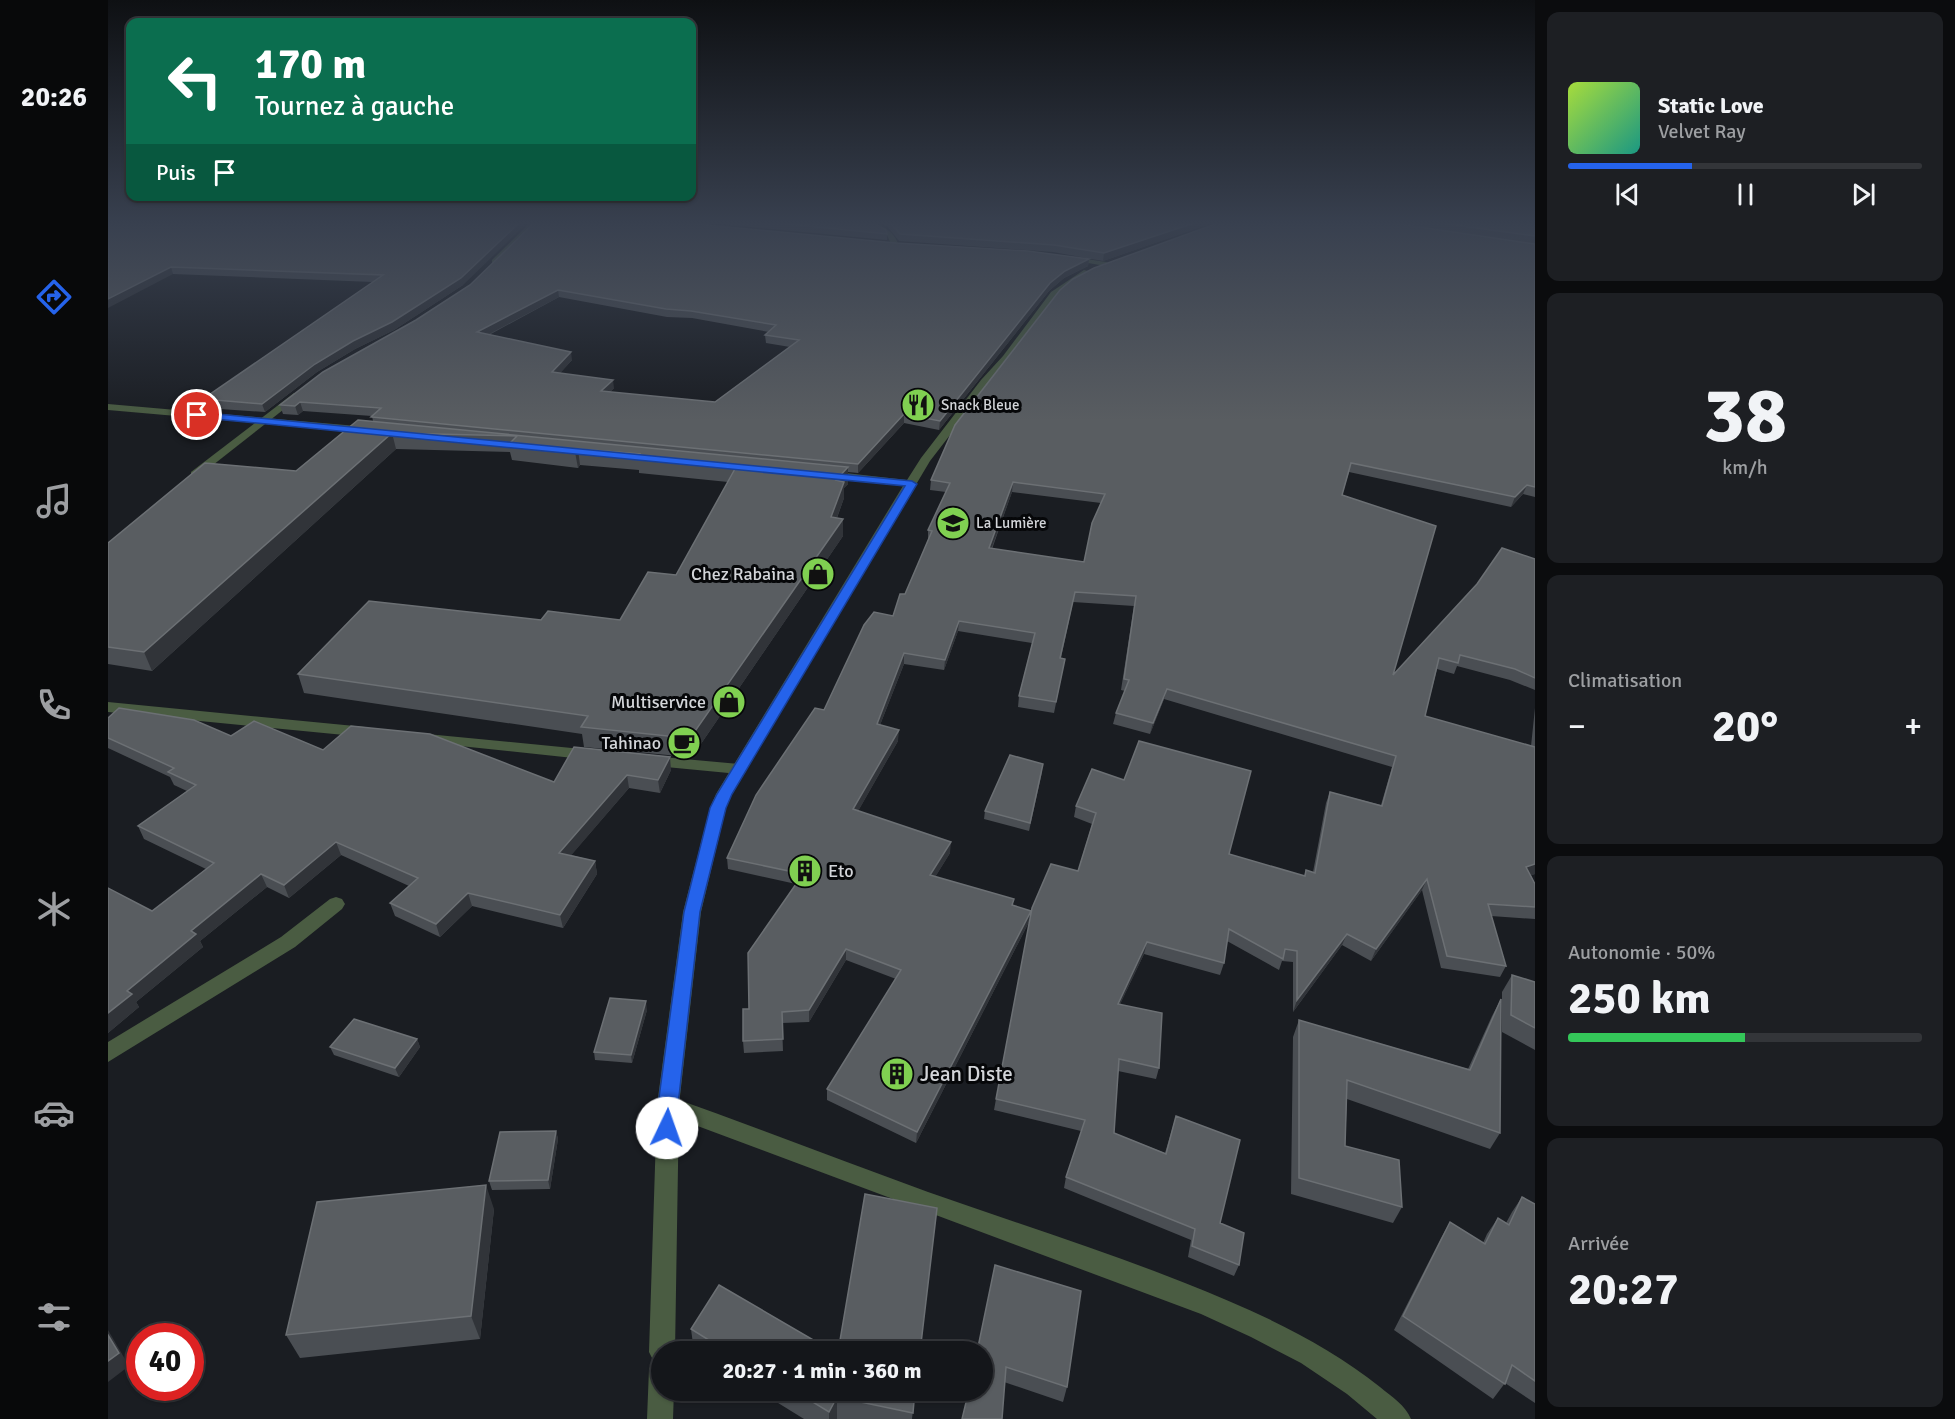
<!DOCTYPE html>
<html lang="fr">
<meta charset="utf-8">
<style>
body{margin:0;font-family:Signika,sans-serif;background:#1d1f23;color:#f1f3f6;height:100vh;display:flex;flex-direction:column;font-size:22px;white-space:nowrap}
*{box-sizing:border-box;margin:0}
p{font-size:20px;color:#9d9fa2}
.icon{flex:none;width:33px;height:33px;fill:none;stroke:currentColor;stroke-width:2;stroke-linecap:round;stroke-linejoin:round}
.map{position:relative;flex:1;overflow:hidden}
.side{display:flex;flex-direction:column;gap:12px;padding:12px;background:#0b0c0e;width:420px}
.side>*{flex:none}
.guide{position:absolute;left:18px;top:18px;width:570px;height:183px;border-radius:12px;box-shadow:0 2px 4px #0004,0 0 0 2px #333539;background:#0b6e4f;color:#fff;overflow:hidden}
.speed{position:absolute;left:18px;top:1323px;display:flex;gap:12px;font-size:30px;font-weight:700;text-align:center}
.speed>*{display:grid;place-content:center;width:78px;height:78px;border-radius:50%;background:#14161a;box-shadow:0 2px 4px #0004,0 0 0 2px #333539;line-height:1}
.speed .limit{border:9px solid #d22;background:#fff;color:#111}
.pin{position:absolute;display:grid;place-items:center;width:51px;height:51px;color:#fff;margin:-26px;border:3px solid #fff;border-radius:50%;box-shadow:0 2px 6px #0007}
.me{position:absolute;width:66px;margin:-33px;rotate:3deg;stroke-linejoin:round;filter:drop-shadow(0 0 4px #0008)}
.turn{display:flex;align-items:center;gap:21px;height:126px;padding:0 30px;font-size:27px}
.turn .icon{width:78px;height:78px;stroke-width:2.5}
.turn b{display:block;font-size:42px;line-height:51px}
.then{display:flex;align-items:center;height:57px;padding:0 30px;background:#0003;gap:12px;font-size:22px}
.big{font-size:45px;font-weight:700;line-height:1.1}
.side .tile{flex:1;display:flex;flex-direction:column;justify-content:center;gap:9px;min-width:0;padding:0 21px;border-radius:12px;background:#1d1f23}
.side .dial{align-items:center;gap:0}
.dial b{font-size:78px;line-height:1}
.song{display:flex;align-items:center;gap:18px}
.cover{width:72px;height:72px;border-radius:9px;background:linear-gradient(135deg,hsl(80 70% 55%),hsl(170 70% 35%))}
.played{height:6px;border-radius:3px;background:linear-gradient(90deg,#2563eb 35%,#333539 35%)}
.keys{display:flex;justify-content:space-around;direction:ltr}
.heat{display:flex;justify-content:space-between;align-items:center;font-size:33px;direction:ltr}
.charge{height:9px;border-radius:4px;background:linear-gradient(90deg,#34c759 50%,#333539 0)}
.trip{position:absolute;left:543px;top:1341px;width:342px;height:60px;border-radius:30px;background:#14161a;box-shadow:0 2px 4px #0004,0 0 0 2px #333539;font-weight:700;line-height:60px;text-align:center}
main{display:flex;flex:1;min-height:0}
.dock{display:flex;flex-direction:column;width:108px;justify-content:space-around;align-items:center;background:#08090a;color:#9d9fa2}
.dock .icon{width:42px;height:42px}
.dock .active{color:#2563eb}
.dock b{font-size:27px;color:#f1f3f6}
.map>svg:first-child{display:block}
</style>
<main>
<nav class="dock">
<b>20:26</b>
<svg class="icon active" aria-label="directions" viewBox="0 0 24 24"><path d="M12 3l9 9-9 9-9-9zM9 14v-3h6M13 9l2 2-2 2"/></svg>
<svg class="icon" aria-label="music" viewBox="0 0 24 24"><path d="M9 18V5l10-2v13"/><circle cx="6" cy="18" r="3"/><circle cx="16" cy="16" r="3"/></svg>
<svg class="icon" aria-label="phone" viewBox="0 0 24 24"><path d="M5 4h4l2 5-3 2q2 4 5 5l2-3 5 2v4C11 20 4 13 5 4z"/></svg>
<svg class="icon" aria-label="climate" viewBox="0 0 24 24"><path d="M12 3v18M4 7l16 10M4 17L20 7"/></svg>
<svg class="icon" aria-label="car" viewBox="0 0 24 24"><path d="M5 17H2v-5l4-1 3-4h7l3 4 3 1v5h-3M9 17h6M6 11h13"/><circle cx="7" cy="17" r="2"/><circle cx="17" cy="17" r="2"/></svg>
<svg class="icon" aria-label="filters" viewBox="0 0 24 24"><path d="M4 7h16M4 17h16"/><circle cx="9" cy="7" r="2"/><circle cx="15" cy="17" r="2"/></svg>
</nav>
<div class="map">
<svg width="1427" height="1419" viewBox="0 0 1427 1419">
<rect width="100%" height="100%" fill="#1a1d22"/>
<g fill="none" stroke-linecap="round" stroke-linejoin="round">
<!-- minor -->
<g fill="#4a5c42" fill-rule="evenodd">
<polygon points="422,223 430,223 390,264 384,264 384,260"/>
<path d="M759,223C774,223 789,233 791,248H785L779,235Z"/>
<polygon points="959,256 998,262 1002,264 998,266 962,260 958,258"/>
<polygon points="186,393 194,395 91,476 83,476 83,472"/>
<polygon points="0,702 257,727 265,732 257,737 0,712"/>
<polygon points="319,734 484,750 492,755 484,760 314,742 311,739"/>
<polygon points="543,756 631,764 637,765 639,769 637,773 631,774 537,765 535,761"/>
<polygon points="228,897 234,899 237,904 234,909 187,947 0,1062 0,1042 173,937 222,899"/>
<path d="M560,1096C647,1127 733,1160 820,1192C905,1222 992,1249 1077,1283C1145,1310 1215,1341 1272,1387C1284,1397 1297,1405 1303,1419H1269L1239,1394L1193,1363L1143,1337L1093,1314L552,1112L549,1105L552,1098Z"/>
</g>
<!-- tertiary -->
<g fill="#4a5c42" fill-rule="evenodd">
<polygon points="976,270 983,272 949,296 822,461 624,794 618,808 593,912 571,1105 567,1352 554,1352 554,1390 566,1390 565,1419 539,1419 541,1369 545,1360 541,1352 549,1105 575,912 602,808 608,794 795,486 720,477 714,474 720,471 799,480 813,458 873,380 895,356 943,292"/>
<polygon points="0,404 260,427 265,430 260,433 0,410"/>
</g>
</g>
<!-- wall -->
<g fill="#4a4e53" fill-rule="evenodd">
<polygon points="0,223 355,285 286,330 247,349 209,372 157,412 98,408 95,399 265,282 65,274"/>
<path d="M578,223L788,243L981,259L980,266L956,278L941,291L831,430L796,423L750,473L740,472V484L736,488V498L729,518L735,536L584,757L572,753L570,756L476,747L474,734L196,693L190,674L433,620H512L568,575L620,482L531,473V470L472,465L470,468L404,460L402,452L288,449L44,671L0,664V543L188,471L265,421L264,416L195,411L190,415L175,414L172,405ZM451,297L559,317L584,318L661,332L657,335L658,343L682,347L607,402L502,392L506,388L452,373L464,360L381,335Z"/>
<polygon points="601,223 766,223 779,234 779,240"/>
<polygon points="769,223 1104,223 995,261 945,252 791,241 779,226"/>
<polygon points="1284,223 1427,223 1427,244"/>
<path d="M1427,244V497L1415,494L1403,507L1241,472L1234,495L1285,675L1427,559V690L1402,680L1349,666L1346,674L1329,669L1317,716L1423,746L1427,708V874L1423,875L1427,884V919L1383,916L1398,966L1392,977L1333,968L1314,890L1263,961L1234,945L1185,1012V962L1174,961L1171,970L1119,941L1116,963L1112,975L1036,954L1012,1004L1051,1068L1048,1079L1010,1071L1006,1133L1057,1153L1068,1116L1131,1265L1126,1276L1080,1257L1083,1240L956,1188L958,1177L973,1131L886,1110L888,1099L970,871L984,824L966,817L968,806L1121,854L1196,876L1198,870L1205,872L1218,803L1222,792L1273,805L1284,767L1056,699L1042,734L1005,724L1008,713L1017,691L1013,690L1026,606L965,602L953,658L957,659L946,713L910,707L911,696L924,643L850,631L836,670L796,664L772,725L790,741L750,811L842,853L827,877L905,905L921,922L808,1143L719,1100V1089L788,979L738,960L701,1022L674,1023L675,1051L636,1053L635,1041L641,1009L688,884L620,869L619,858L716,710L785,616L797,594L820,540V530L838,492L822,490L823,480ZM904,492L993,503L976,562L884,549Z"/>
<polygon points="0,718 215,750 446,782 563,770 552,793 521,788 463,855 487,861 489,874 455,928 364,906 332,937 287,916 282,903 301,886 233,855 181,898 159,887 92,941 95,947 28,1002 31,1007 0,1033 0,888 44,911 98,869 36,839 30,826 79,791 66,785 62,777 0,748"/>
<polygon points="934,772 921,831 876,819 877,811"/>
<polygon points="1404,975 1427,982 1427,1050 1394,1032 1394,992"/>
<polygon points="1393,999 1392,1133 1382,1149 1239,1099 1237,1146 1294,1207 1285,1223 1183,1194 1185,1037 1191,1020 1360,1069 1384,1016"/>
<polygon points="539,1010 524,1063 487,1060 486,1052"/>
<polygon points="309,1039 312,1047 291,1077 226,1055 222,1047"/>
<polygon points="448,1131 450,1139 442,1189 384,1190 381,1181"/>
<polygon points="1414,1197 1427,1204 1427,1403 1397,1383 1385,1399 1286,1330 1333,1238 1342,1222 1375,1243 1379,1234 1390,1218 1398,1223 1404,1212"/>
<polygon points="386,1209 372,1339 192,1358 178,1335"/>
<polygon points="583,1329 726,1352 586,1352"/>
<polygon points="874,1352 959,1387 955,1402 896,1382"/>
<polygon points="649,1390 807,1390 804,1419 696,1419"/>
</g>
<!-- shaded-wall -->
<g fill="#313439">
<polygon points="411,223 419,223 355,285 286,330 247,349 209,372 157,412 154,404 207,364"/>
<polygon points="1086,223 1104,223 995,261 996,253"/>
<polygon points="981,259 980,266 956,278 941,291 831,430 832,421 942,283 957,271"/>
<polygon points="63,267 65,274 0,308 0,299"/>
<polygon points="450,290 451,297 370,340 369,332"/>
<polygon points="463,352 464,360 446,380 444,372"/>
<polygon points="505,380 506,388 494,399 493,391"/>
<polygon points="192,402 195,411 190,415 187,406"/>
<polygon points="796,414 796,423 750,473 750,464"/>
<polygon points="284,433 288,449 44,671 36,652"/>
<polygon points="470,449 472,465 470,468 467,452"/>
<polygon points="740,467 740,484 736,488 736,498 723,534 723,517 728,480"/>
<polygon points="905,482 904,492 880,558 881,548"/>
<polygon points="1419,485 1415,494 1403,507 1407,497"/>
<polygon points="735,519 735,536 584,757 583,737"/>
<polygon points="851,621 850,631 836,670 837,660"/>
<polygon points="796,653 796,664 768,735 769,724"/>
<polygon points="1059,689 1056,699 1042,734 1045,723"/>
<polygon points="791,730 790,741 745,820 745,809"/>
<polygon points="570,734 572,753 570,756 569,737"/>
<polygon points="562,757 563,770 552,793 550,780"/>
<polygon points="519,775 521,788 454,866 451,853"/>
<polygon points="228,842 233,855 181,898 176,885"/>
<polygon points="843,842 842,853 821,887 822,875"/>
<polygon points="487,861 489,874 455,928 452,915"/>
<polygon points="1427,864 1427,874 1412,878 1418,867"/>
<polygon points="153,874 159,887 92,941 95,947 28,1002 31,1007 0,1033 0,1013 19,991 83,931"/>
<polygon points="1319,879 1314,890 1263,961 1268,949"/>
<polygon points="360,893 364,906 332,937 328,924"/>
<polygon points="923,911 921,922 808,1143 809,1132"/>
<polygon points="1239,934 1234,945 1185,1012 1189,1000"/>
<polygon points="1039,942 1036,954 1007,1015 1010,1004"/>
<polygon points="738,949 738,960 701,1022 701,1010"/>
<polygon points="538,1001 539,1010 524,1063 523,1055"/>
<polygon points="309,1039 312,1047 291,1077 287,1068"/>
<polygon points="448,1131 450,1139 442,1189 440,1180"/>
<polygon points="378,1185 386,1209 372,1339 363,1316"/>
<polygon points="0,1330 21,1366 0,1382"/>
<polygon points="729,1397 729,1419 721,1419 721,1412"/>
</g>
<!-- building -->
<g fill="#595d61" stroke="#6c7074" stroke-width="1.5" fill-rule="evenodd">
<polygon points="0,223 411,223 353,278 284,322 245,341 207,364 154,404 95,399 275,275 63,267 0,299"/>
<path d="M426,223H578L788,243L920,251L981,259L957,271L942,283L832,421L796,414L750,464L263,417L273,408L192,402L187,406L172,405L215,372L308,320L362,285ZM450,290L558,309L583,311L668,325L657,335L691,340L607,402L493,391L505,380L444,372L463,352L369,332Z"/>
<polygon points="669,223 766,223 778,230 779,234"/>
<polygon points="782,223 1086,223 996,253 946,245 792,234"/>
<path d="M1110,223H1284L1427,244V487L1419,485L1407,497L1243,463L1234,495L1328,526L1285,675L1369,584L1394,548L1427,559V678L1407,669L1352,655L1350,663L1331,658L1317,716L1427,747V864L1418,867L1427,884V907L1380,904L1398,966L1339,956L1319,879L1268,949L1239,934L1189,1000V951L1177,949L1175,959L1121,929L1116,963L1039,942L1010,1004L1054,1013L1051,1068L1011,1059L1006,1133L1058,1154L1068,1116L1132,1140L1112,1223L1136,1233L1131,1265L1084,1246L1087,1229L958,1177L977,1120L888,1099L924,908L943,864L970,871L988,813L968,806L984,769L1016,780L1031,741L1143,771L1121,854L1197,876L1198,870L1207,873L1222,792L1274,806L1288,756L1059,689L1045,723L1008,713L1021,680L1016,679L1028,596L967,592L952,658L957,659L948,702L911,696L927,633L851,621L837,660L796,653L769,724L791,730L745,809L843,842L822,875L906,899L904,905L923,911L809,1132L719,1089L793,970L738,949L701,1010L674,1012L675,1039L635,1041V1009H641L640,953L695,874L619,858L648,795L707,708L716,710L756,625L766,612L785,616L792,594H797L824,531L820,530L842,483L823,480L847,425L952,290L965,279L986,268ZM905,482L997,494L984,523L976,562L881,548Z"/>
<polygon points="1332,223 1427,223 1427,236"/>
<polygon points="250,420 740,467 728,480 736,482 723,517 735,519 583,737 570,734 569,737 473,727 480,716 190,674 261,601 433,620 440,611 512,620 540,572 568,575 628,467 530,457 532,454 470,449 467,452 401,444 409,436 284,433 36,652 0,647 0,543 97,463 188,471"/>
<polygon points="11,708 86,720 123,736 146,721 215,750 243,726 322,734 446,782 466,747 562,757 550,780 519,775 451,853 487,861 452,915 360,893 328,924 282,903 310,878 228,842 176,885 153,874 83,931 88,934 19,991 24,994 0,1013 0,888 44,911 106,863 30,826 88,785 60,772 66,768 0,738 0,718"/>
<polygon points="902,755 935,764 922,823 877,811"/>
<polygon points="1404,975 1427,982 1427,1028 1403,1015"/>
<polygon points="502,998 538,1001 523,1055 486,1052"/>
<polygon points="1393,999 1392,1133 1239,1080 1237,1146 1291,1160 1294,1207 1191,1178 1191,1020 1362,1070"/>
<polygon points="246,1019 309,1039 287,1068 222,1047"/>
<polygon points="448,1131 440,1180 381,1181 392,1132"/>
<polygon points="378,1185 363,1316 178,1335 209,1202"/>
<polygon points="757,1194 829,1208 812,1352 730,1352"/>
<polygon points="1414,1197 1427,1204 1427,1381 1404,1365 1397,1384 1295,1316 1342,1222 1377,1244 1390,1218 1401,1225"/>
<polygon points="887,1265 973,1291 959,1387 898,1367 894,1419 854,1419 861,1390 874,1390 874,1352 869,1352"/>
<polygon points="611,1285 726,1352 620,1352 583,1329"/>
<polygon points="0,1335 11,1353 0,1361"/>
<polygon points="685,1390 807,1390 805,1413 729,1397 721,1412"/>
</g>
<!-- sky -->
<linearGradient id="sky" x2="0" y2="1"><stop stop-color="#0e1013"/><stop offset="0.53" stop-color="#38404f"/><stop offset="1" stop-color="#38404f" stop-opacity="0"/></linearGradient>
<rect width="1427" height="421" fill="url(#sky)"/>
<!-- route -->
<polygon fill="#2563eb" stroke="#184099" stroke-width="1.5" points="89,412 804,481 809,484 624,794 618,808 592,912 570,1105 569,1128 566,1134 559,1137 552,1134 549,1128 550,1105 576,912 602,808 609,794 797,486 86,417 86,413"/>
<!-- icons -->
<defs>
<g id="restaurant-disc" transform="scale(1.725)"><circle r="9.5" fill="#80d051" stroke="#060709"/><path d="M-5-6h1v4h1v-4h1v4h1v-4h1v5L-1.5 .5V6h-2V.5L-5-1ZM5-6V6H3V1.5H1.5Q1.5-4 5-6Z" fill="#111"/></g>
<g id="school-disc" transform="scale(1.725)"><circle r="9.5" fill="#80d051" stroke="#060709"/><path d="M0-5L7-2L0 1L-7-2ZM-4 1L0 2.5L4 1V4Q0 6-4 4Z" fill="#111"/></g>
<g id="shop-disc" transform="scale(1.725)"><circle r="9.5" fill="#80d051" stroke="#060709"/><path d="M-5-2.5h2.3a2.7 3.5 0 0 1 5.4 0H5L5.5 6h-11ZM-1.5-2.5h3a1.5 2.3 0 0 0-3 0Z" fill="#111"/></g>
<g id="cafe-disc" transform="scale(1.725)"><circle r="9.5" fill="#80d051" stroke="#060709"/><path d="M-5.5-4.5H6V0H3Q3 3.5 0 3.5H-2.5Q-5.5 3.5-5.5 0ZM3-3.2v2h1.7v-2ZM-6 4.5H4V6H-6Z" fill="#111"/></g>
<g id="building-disc" transform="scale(1.725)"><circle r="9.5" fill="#80d051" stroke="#060709"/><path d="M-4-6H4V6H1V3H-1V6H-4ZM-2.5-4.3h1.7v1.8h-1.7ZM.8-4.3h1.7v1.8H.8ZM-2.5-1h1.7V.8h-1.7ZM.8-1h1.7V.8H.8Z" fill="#111"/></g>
</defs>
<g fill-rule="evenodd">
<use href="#restaurant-disc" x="810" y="405"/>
<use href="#school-disc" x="845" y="523"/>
<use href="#shop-disc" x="710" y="574"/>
<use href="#shop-disc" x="621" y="702"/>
<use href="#cafe-disc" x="576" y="743"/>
<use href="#building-disc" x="697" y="871"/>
<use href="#building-disc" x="789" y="1074"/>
</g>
<g text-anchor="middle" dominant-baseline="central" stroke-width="6" stroke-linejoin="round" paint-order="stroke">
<!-- far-poi labels -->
<g font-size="15" fill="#d3d5d9" stroke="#060709" text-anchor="start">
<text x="833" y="405">Snack Bleue</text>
<text x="868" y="523">La Lumière</text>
</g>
<!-- poi labels -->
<g font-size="18" fill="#d3d5d9" stroke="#060709" text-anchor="end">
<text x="687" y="574">Chez Rabaina</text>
<text x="598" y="702">Multiservice</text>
<text x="553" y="743">Tahinao</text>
<text x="720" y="871" text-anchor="start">Eto</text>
</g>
<!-- near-poi labels -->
<g font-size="21" fill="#d3d5d9" stroke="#060709" text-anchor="start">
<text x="812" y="1074">Jean Diste</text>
</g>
</g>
</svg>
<div class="speed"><div class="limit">40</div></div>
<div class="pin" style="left:89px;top:415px;background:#d93025"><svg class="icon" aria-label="arrive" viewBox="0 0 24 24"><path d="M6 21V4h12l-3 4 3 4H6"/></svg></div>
<svg class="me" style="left:559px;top:1128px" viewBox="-20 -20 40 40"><circle r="19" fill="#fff"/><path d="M0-13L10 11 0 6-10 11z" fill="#2563eb"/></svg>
<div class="trip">20:27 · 1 min · 360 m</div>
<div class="guide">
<div class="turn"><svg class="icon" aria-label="left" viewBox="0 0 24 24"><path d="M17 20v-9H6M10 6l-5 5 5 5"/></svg><div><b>170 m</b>Tournez à gauche</div></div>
<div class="then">Puis<svg class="icon" aria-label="arrive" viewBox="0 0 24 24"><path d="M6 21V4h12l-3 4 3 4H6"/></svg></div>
</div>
</div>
<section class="side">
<div class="tile">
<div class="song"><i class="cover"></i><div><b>Static Love</b><p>Velvet Ray</p></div></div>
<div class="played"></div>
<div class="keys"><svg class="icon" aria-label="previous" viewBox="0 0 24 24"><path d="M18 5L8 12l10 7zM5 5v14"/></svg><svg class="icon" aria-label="pause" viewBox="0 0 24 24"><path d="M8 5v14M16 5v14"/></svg><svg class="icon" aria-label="next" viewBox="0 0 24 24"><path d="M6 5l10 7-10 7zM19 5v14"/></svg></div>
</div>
<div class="tile dial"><b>38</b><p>km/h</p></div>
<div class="tile"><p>Climatisation</p>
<div class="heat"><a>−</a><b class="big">20°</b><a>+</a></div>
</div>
<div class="tile"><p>Autonomie · 50%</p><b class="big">250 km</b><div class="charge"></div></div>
<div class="tile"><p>Arrivée</p><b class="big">20:27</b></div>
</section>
</main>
